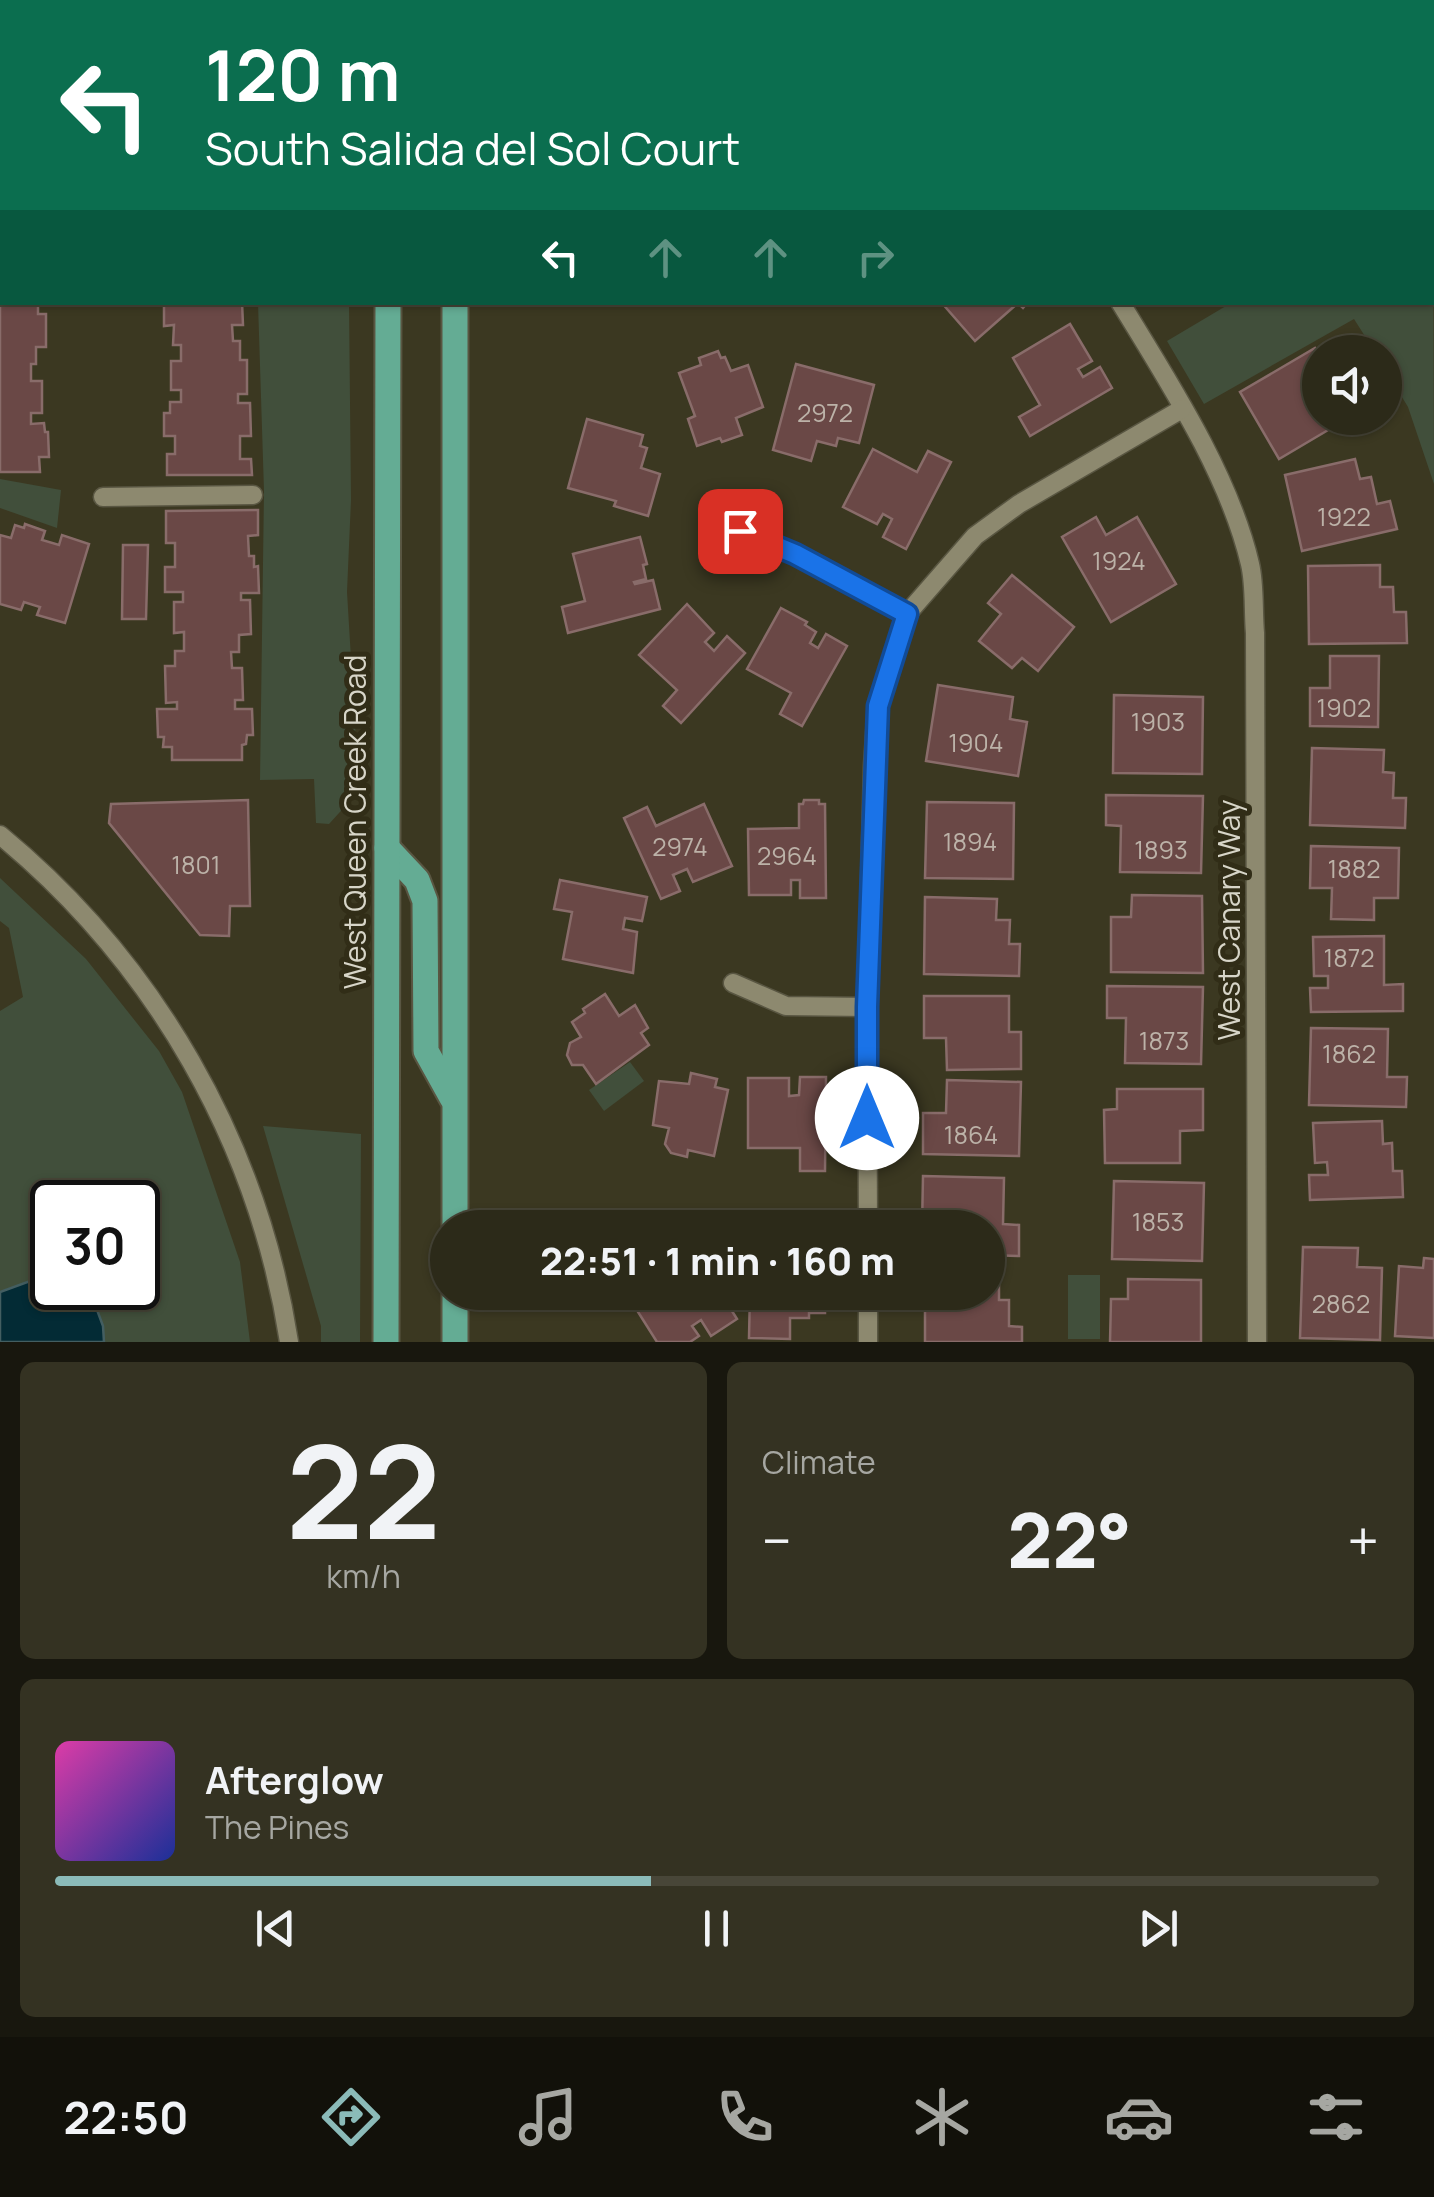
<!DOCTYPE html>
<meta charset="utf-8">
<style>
body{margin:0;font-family:Manrope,sans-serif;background:#343222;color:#f1f3f6;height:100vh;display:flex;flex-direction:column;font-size:38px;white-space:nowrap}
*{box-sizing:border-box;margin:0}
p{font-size:32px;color:#a6a7a2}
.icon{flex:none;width:55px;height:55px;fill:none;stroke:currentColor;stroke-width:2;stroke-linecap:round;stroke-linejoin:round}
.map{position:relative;height:1342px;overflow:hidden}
.sheet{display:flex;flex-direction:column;gap:20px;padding:20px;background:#18170e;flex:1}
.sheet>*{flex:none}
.guide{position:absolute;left:0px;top:0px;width:1435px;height:305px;box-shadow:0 2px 8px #0004,0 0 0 2px #484638;background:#0b6e4f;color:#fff;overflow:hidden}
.tools{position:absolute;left:1302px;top:335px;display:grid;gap:20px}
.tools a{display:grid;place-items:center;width:100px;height:100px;border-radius:50%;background:#2c2a19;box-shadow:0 2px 8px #0004,0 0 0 2px #484638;font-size:50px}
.speed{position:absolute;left:30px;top:1180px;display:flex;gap:20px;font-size:50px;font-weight:700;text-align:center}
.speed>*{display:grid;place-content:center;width:130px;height:130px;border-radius:50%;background:#2c2a19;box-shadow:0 2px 8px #0004,0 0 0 2px #484638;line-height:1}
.speed .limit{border:5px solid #111;border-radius:15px;background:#fff;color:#111}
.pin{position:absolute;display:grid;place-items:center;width:85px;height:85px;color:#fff;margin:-42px;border-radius:20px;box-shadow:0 5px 15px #0006}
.me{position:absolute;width:110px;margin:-55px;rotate:0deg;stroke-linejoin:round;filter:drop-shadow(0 0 8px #0008)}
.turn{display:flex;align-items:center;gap:35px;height:210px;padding:0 40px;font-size:45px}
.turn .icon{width:130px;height:130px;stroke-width:2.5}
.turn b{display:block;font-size:70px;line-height:85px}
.lanes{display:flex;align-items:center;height:95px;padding:0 40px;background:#0003;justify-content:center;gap:50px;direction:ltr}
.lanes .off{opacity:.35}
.big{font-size:75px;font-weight:800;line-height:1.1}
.sheet .card{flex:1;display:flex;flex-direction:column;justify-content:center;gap:15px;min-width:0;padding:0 35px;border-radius:15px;background:#343222}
.sheet .dial{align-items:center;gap:0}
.dial b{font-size:130px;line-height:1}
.song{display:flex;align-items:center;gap:30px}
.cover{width:120px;height:120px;border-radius:15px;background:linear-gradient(135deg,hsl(320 70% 55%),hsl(230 70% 35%))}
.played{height:10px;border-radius:5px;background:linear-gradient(90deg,#8bbbb9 45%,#484638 45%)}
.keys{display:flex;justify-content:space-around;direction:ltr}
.heat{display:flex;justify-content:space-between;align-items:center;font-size:55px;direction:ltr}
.sheet .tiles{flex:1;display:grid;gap:20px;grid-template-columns:1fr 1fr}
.card:last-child{grid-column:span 2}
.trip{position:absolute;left:430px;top:1210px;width:575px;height:100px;border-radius:50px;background:#2c2a19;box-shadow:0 2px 8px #0004,0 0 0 2px #484638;font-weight:800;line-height:100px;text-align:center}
.dock{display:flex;height:160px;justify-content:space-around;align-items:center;background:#12110a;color:#a6a7a2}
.dock .icon{width:70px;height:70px}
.dock .on{color:#8bbbb9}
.dock b{font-size:45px;color:#f1f3f6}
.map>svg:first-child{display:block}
</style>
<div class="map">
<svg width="1434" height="1342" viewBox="0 0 1434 1342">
<rect width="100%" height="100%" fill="#3b3821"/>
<!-- green -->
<g fill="#414f3b">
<polygon points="1098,0 1380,0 1381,2 1102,2"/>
<polygon points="1433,125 1434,484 1408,407 1385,369 1385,352 1375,352 1354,319 1204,404 1167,341 1231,303 1432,302"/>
<polygon points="258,303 349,303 351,500 347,592 359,791 329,824 316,823 314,779 260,780 264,491"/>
<polygon points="0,479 61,490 57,528 0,508"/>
<polygon points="0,878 86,959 159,1051 182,1092 240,1262 250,1342 104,1342 103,1326 89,1288 138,1288 138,1202 52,1202 52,1273 0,1292 0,1011 23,997 9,928 0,921"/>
<polygon points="630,1062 644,1081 604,1111 589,1090"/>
<polygon points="263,1126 361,1134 360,1342 321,1342 321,1326"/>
<rect x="1068" y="1275" width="32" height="64"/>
</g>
<!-- water -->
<polygon fill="#032b35" stroke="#435e61" stroke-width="2.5" points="52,1273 52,1288 89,1288 103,1326 104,1342 0,1342 0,1292"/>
<!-- building -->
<g fill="#6a4846" stroke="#896c6a" stroke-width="2.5">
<polygon points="95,0 163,0 164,2 96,2"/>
<rect x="596" y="0" width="84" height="2"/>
<rect x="795" y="0" width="90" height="2"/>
<polygon points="0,253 2,302 50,302 38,305 38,314 46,314 46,347 36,347 36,364 31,364 31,381 42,381 42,413 31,413 31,424 44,423 45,432 48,432 49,457 39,457 40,472 0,472"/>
<polygon points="164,302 242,302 243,325 232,325 233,341 240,341 240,360 247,360 247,394 238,394 238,403 250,403 251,436 240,436 240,459 251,459 252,475 167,475 167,454 175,454 175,436 164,436 164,413 170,413 170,402 181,402 181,390 171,390 171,361 181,361 181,345 173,345 174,325 164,326"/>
<polygon points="941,302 1028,302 1023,308 1018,303 975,341"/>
<polygon points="1070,324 1092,361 1078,369 1083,377 1100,367 1112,388 1030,436 1019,417 1040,405 1013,358"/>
<polygon points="1315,348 1320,357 1320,418 1336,418 1340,423 1279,459 1240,392"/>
<polygon points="718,351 721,358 725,357 731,371 748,365 763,407 736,418 742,435 722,442 720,438 697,446 688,419 695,416 679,373 701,365 699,358"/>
<polygon points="796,364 874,385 859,443 838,438 836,446 817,441 811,461 773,450"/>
<polygon points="587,419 643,435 640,446 647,448 641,468 660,474 648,516 614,506 616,501 568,488"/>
<polygon points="873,449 917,472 928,451 951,462 906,549 883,537 892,519 883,514 877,524 843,507"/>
<polygon points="1355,459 1360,479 1371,477 1377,504 1390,501 1397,529 1302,551 1285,475"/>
<polygon points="258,510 258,535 248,536 249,556 254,556 254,567 258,566 259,593 241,593 241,600 250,600 251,634 239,635 239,652 231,652 232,668 242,668 243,700 235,700 235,709 252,709 253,735 247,735 246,744 242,745 242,760 172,760 172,747 163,747 164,737 158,737 157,709 177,709 177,702 166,703 165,666 175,666 175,651 184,651 184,632 174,633 174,602 183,602 183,592 165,592 165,567 175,567 175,543 166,543 166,511"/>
<polygon points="1096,517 1106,535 1137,517 1176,584 1111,622 1062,537"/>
<polygon points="25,524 45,531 42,540 59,545 62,535 89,544 65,623 37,615 40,607 24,602 21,610 0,604 0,535 11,538 15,525 24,528"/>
<polygon points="640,537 647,564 643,565 646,579 634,582 635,584 653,580 660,609 568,633 562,607 585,601 573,554"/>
<polygon points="123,545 148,545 146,619 122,619"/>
<polygon points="1380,565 1380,587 1393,587 1394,612 1406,612 1407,643 1309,644 1308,566"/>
<polygon points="1012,575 1074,627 1038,671 1022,658 1012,668 979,641 1001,614 988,603"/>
<polygon points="687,604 714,633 705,642 714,651 727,636 745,653 681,723 663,706 677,690 639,655"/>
<polygon points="781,608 807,622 805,625 816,632 810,643 818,648 826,634 847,646 802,726 780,714 791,693 747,669"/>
<polygon points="1330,656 1379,656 1378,727 1310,726 1310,688 1330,688"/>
<polygon points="938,685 1013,697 1010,719 1027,722 1018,776 926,761"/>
<polygon points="1114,695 1203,697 1202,774 1113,773"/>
<polygon points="1312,748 1384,750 1383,772 1394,773 1393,798 1406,798 1405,828 1310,825"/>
<polygon points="1106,795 1203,796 1201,873 1120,872 1121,826 1106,825"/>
<polygon points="248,800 250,906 230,906 229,936 200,935 109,823 111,804"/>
<polygon points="804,800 819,800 819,804 825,804 826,898 800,898 800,880 791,880 791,895 749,895 748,829 799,828 799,804 803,804"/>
<polygon points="927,802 1014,803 1013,879 925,878"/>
<polygon points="704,804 732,866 693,882 687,869 673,875 680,891 661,899 624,818 647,807 656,826"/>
<polygon points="1311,846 1399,848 1398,898 1374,898 1374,920 1331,919 1332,888 1310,888"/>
<polygon points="560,880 647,897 642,921 625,918 623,929 637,932 633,973 563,959 572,912 554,909"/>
<polygon points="1132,895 1202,896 1203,973 1111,972 1111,917 1131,917"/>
<polygon points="925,897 997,899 996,920 1010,920 1009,944 1020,944 1019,976 924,974"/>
<polygon points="1384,936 1384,985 1403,984 1403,1011 1311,1012 1310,988 1328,988 1328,976 1314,976 1313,937"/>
<polygon points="1107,986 1203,987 1201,1064 1125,1063 1126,1018 1107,1018"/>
<polygon points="605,994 619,1016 635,1005 648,1028 641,1033 649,1045 596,1084 583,1065 572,1065 567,1055 570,1043 581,1037 572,1022 585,1013 583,1009"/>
<polygon points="924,996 1009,996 1009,1032 1021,1032 1021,1069 947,1070 946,1038 924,1038"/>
<polygon points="1311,1028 1388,1029 1387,1077 1407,1077 1406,1107 1309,1105"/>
<polygon points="691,1073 717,1079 715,1087 728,1090 714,1156 688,1150 687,1157 671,1153 665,1144 669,1128 653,1125 659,1081 689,1084"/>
<polygon points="800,1077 826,1077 825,1171 800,1171 800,1148 748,1148 748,1078 789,1078 789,1096 799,1095"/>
<polygon points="947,1080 1021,1082 1019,1156 923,1154 923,1113 946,1113"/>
<polygon points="1117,1089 1203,1089 1203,1130 1180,1131 1180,1163 1105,1163 1104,1110 1117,1109"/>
<polygon points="1382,1121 1383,1144 1392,1143 1393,1171 1402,1171 1403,1197 1310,1200 1309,1175 1328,1175 1327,1162 1315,1163 1313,1123"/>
<polygon points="923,1176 1004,1178 1003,1224 1019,1225 1019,1256 988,1255 988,1228 922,1228"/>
<polygon points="1114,1181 1204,1183 1202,1261 1112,1259"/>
<polygon points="1303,1247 1358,1248 1357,1267 1382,1268 1380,1340 1300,1338"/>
<polygon points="1424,1258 1434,1259 1434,1338 1395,1336 1399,1266 1423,1268"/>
<polygon points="1128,1279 1201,1280 1201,1342 1110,1342 1111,1299 1128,1299"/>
<polygon points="988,1280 999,1280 999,1300 1009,1300 1009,1326 1022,1327 1022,1342 925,1342 925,1292 988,1292"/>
<polygon points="634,1292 720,1292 737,1319 711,1336 701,1320 692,1326 699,1336 690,1342 657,1342 628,1296"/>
<polygon points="750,1292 825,1292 825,1313 809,1313 809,1318 790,1318 790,1339 749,1338"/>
</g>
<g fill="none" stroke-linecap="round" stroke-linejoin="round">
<!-- minor casing -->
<g stroke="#595642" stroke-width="21">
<g id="minor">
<polyline points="728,0 728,2"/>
<path d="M1120,302C1168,381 1229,474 1250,564C1255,585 1253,610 1255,633L1257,1342"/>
<polyline points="103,497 253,495"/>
<polyline points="739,531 795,554 907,614"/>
<path d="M0,835C155,963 258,1142 289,1342"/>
<polyline points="733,983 786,1006 867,1007"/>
<polyline points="868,1228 867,1007 873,766 877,706 907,614 975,536 1019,504 1182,409"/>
<polyline points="868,1292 868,1342"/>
</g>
</g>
<!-- major casing -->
<g stroke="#595642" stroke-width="29">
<g id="major">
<polyline points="388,0 388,2"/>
<polyline points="455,2 455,0"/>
<polyline points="387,848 417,880 425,901 426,1051 452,1098"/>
<polyline points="455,1228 455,302"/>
<polyline points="455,1292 455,1342"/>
<polyline points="386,1342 388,302"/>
</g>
</g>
<!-- minor -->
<use href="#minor" stroke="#8d896f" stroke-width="18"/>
<!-- major -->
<use href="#major" stroke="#64ac94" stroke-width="25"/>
</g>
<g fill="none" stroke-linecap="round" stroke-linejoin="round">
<!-- route casing -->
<g stroke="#114b97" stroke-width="25">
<polyline id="route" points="740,531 795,554 907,614 878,706 867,1007 867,1118"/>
</g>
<!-- route -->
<use href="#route" stroke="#1a73e8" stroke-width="18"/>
</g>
<g text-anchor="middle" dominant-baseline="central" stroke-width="10" stroke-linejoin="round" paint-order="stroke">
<!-- number labels -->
<g font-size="25" fill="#bcb2a8">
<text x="825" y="412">2972</text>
<text x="1344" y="516">1922</text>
<text x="1119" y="560">1924</text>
<text x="1344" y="707">1902</text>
<text x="1158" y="721">1903</text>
<text x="976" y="742">1904</text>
<text x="970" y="841">1894</text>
<text x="680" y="846">2974</text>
<text x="1161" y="849">1893</text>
<text x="787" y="855">2964</text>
<text x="196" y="864">1801</text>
<text x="1354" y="868">1882</text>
<text x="1349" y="957">1872</text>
<text x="1164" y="1040">1873</text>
<text x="1349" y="1053">1862</text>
<text x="971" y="1134">1864</text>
<text x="1158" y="1221">1853</text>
<text x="1341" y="1303">2862</text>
</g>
<!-- street labels -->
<g font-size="30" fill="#d7d5c8" stroke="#312d17">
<text transform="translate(354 822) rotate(-90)">West Queen Creek Road</text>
<text transform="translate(1228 920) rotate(-90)">West Canary Way</text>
</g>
</g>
</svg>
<div class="tools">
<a><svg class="icon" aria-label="sound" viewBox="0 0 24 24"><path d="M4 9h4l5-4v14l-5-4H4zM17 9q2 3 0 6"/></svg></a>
</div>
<div class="speed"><div class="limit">30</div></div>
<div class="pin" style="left:740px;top:531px;background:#d93025"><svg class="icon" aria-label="arrive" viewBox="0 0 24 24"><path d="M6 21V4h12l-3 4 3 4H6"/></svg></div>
<svg class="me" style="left:867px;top:1118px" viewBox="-20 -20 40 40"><circle r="19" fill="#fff"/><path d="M0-13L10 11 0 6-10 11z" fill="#1a73e8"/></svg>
<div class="trip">22:51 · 1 min · 160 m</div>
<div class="guide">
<div class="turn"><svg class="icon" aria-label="left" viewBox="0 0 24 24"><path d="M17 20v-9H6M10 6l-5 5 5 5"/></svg><div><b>120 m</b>South Salida del Sol Court</div></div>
<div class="lanes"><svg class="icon" aria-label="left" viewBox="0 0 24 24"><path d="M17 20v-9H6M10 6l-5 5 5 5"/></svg><svg class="icon off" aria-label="ahead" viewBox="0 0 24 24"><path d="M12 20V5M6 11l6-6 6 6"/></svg><svg class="icon off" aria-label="ahead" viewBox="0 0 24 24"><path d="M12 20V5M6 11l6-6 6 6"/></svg><svg class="icon off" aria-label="right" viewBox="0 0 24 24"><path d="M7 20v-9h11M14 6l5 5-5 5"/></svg></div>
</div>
</div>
<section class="sheet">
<div class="tiles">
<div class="card dial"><b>22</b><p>km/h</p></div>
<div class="card"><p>Climate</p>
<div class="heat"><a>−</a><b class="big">22°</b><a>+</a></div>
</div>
<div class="card">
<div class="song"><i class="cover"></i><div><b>Afterglow</b><p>The Pines</p></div></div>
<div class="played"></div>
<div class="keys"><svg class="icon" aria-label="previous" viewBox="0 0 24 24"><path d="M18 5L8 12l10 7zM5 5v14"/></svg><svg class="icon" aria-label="pause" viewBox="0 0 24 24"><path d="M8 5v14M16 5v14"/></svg><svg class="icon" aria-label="next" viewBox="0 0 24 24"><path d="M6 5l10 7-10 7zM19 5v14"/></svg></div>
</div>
</div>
</section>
<nav class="dock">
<b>22:50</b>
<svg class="icon on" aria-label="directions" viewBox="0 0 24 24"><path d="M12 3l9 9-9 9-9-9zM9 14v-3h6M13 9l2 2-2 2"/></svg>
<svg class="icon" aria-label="music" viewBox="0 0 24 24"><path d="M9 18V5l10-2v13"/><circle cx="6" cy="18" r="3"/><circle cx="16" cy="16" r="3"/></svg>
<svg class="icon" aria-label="phone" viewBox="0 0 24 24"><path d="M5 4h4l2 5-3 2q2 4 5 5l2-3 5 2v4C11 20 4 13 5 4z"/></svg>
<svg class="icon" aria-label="climate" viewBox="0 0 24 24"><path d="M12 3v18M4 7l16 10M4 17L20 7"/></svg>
<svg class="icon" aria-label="car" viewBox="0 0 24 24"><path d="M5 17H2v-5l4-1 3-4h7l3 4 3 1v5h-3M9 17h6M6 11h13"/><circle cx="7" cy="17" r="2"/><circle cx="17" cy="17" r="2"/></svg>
<svg class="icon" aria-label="filters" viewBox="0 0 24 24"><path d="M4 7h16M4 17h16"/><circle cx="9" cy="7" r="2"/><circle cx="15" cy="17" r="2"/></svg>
</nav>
